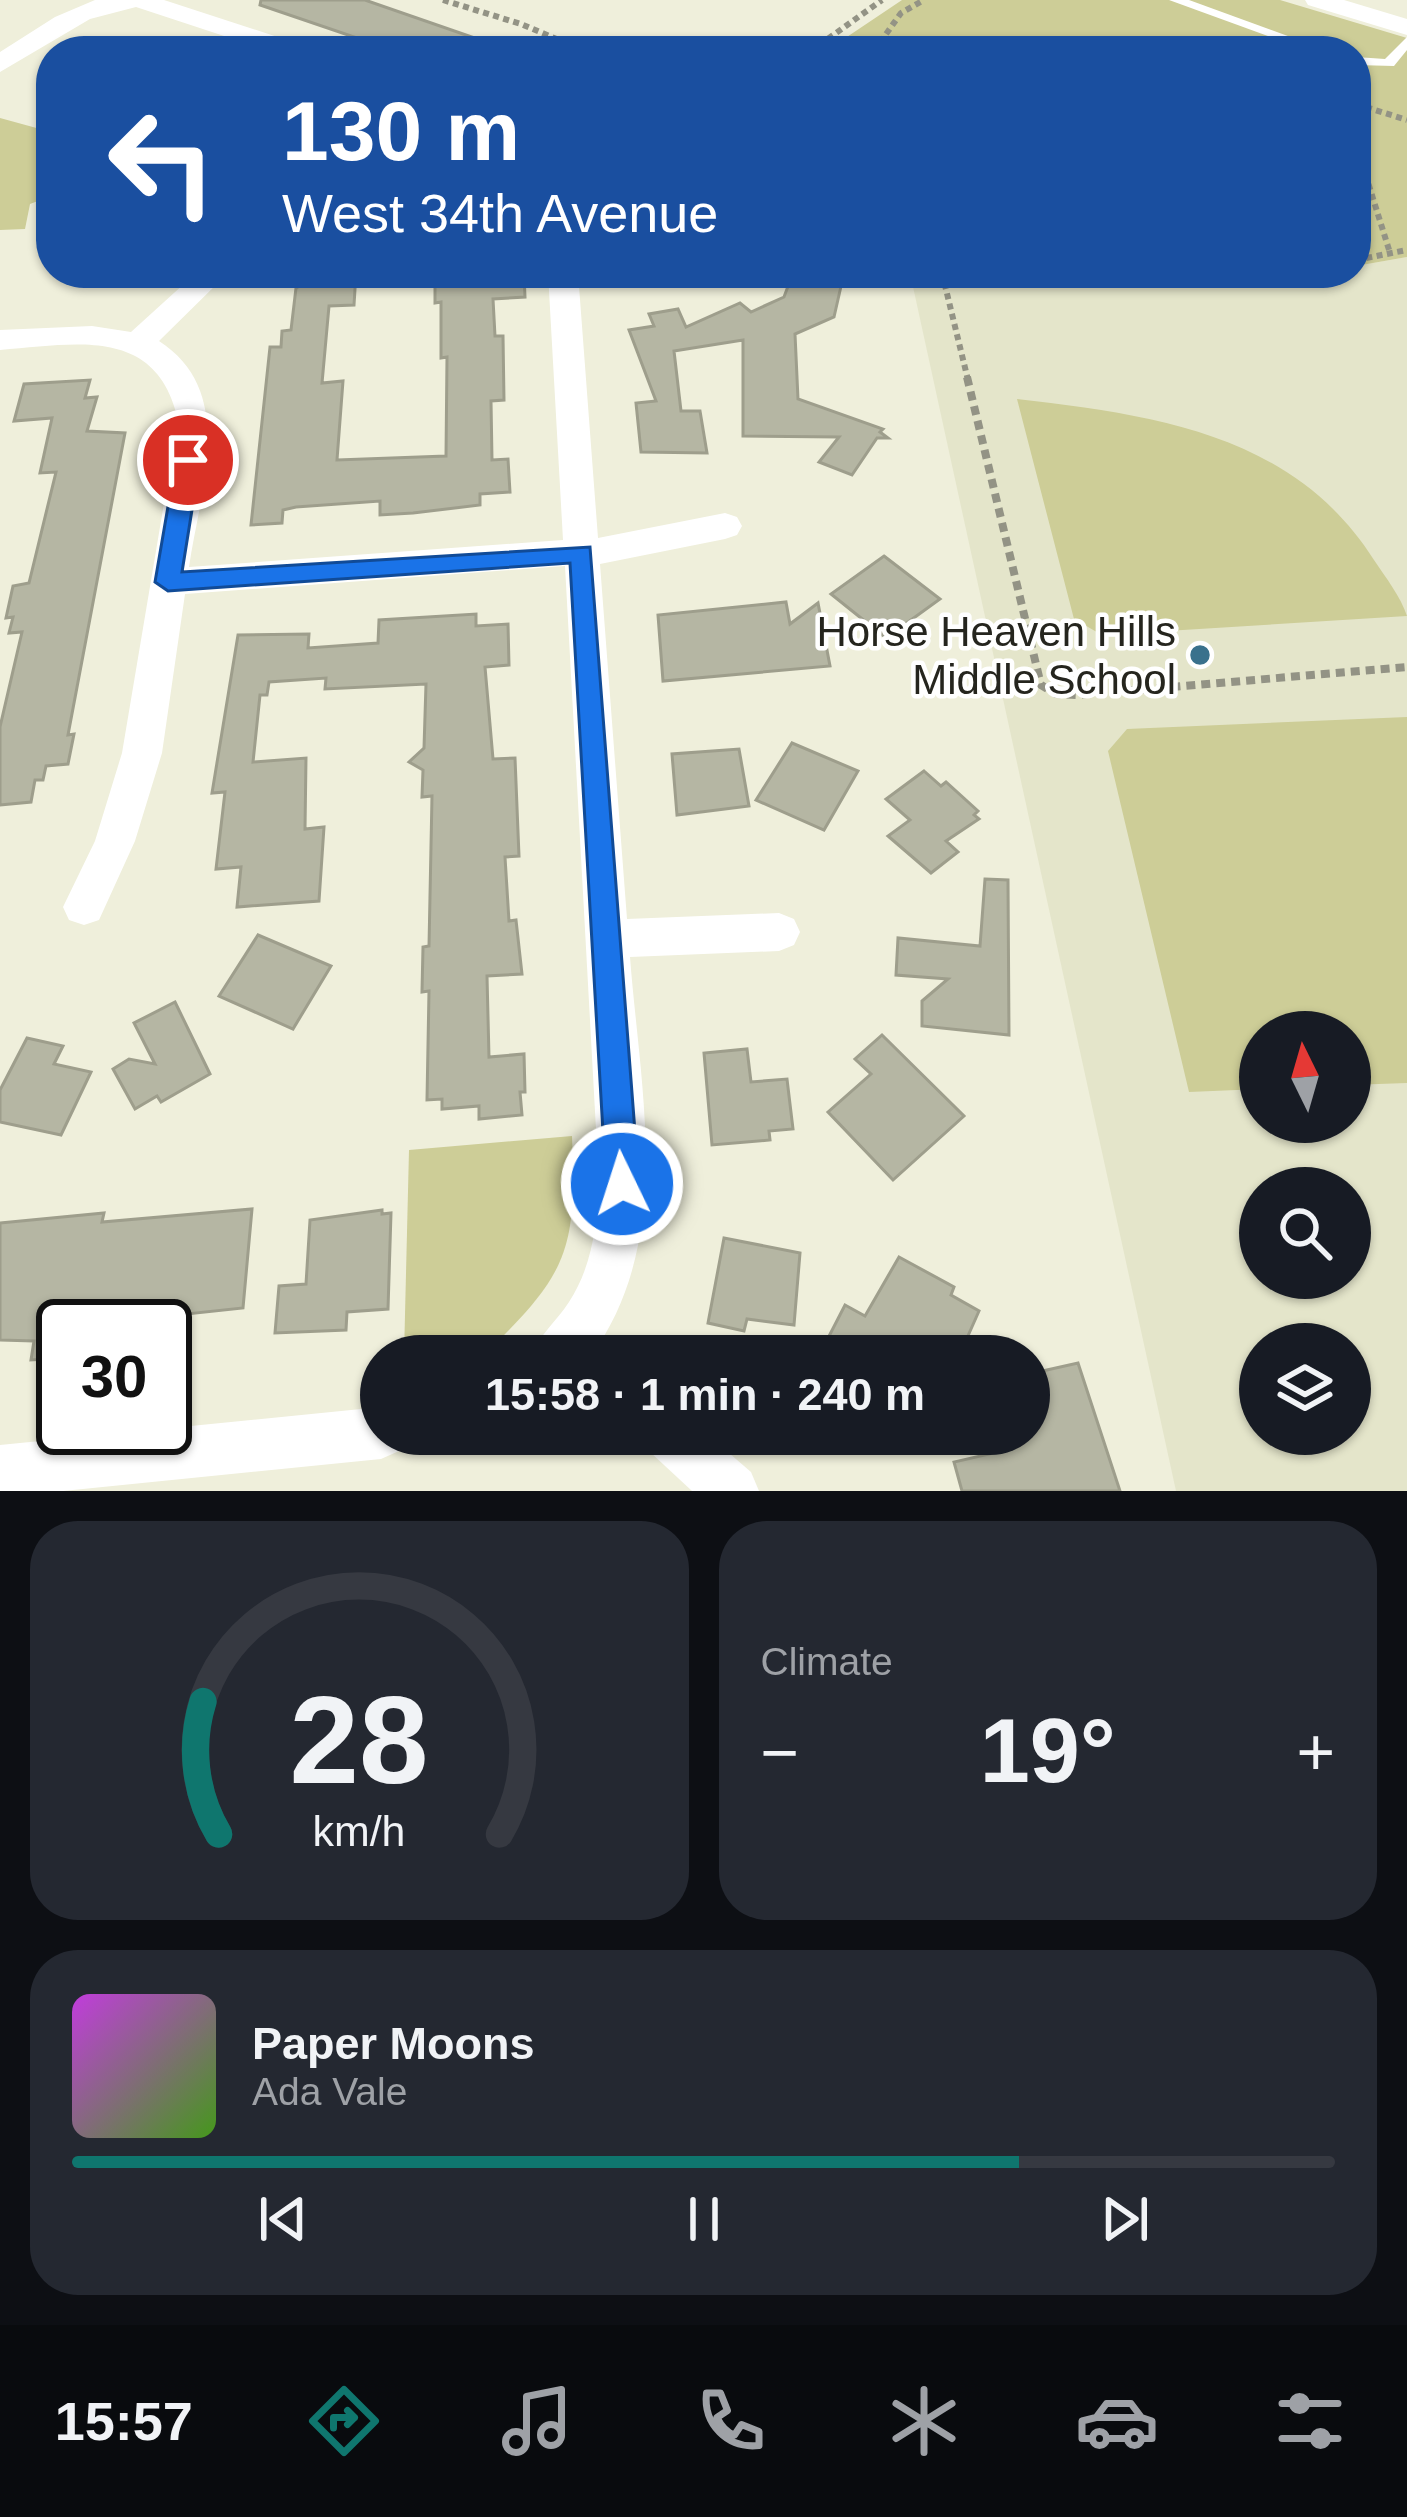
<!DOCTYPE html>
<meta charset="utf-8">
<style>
body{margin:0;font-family:Helvetica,sans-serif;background:#242831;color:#f1f3f6;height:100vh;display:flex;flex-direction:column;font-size:45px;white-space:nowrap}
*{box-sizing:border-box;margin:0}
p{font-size:39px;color:#9ea1a6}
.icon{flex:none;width:66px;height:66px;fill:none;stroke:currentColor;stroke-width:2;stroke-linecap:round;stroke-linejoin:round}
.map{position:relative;height:1491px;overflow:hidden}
.details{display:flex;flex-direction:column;gap:30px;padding:30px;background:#0d0f14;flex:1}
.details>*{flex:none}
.banner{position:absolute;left:36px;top:36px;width:1335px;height:252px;border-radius:48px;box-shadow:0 3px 9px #0004;background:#1a4fa0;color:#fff;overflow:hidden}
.needle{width:78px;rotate:355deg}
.fabs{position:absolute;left:1239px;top:1011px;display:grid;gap:24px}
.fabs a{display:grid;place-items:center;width:132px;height:132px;border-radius:50%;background:#171b24;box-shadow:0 3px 9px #0004;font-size:60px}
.speed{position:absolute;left:36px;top:1299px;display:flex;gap:24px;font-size:60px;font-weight:700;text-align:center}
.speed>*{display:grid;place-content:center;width:156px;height:156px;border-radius:50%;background:#171b24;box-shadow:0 3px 9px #0004;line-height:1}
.speed .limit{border:6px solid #111;border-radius:18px;background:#fff;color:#111}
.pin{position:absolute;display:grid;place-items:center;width:102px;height:102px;color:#fff;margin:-51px;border:6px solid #fff;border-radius:50%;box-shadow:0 3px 12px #0007}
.me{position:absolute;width:132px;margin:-66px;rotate:356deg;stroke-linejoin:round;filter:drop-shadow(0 0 9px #0008)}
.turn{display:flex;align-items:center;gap:42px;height:252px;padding:0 48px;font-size:54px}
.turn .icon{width:156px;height:156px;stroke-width:2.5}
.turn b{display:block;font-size:84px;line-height:102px}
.big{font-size:90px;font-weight:600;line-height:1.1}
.details .card{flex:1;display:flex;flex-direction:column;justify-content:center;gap:18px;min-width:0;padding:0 42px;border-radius:48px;background:#242831}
.details .dial{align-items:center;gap:0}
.dial svg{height:312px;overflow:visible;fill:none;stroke:#363941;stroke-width:7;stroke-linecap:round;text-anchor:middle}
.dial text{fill:#f1f3f6;stroke:none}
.song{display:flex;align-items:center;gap:36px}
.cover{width:144px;height:144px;border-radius:18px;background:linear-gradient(135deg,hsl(290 70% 55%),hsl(100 70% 35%))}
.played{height:12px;border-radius:6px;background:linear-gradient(90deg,#0f766e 75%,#363941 75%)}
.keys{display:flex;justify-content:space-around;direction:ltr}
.heat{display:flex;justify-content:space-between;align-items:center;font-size:66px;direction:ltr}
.details .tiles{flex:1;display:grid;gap:30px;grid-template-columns:1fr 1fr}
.card:last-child{grid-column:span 2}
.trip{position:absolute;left:360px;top:1335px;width:690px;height:120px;border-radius:60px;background:#171b24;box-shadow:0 3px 9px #0004;font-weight:600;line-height:120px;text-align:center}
.menu{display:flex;height:192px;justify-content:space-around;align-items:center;background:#090b0e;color:#9ea1a6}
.menu .icon{width:84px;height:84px}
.menu .current{color:#0f766e}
.menu b{font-size:54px;color:#f1f3f6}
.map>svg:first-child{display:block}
</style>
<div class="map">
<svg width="1407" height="1491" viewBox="0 0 1407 1491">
<rect width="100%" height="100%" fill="#efefdb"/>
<!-- built -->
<path fill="#e4e5ca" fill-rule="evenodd" d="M1407,257V1491H1176L910,273L1238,277L1356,273V266ZM1260,1032H1350V1122H1260ZM1260,1188H1350V1278H1260ZM1260,1344H1350V1434H1260Z"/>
<!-- green -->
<g fill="#cdcd97">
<polygon points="902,0 1280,0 1407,38 1407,257 1356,266 1356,51 826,51"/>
<polygon points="0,118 51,132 51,196 30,204 25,229 0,230"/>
<path d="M1017,399C1155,415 1294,434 1374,560C1386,578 1401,597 1407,616L1102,635L1074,619Z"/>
<polygon points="1407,717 1407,1083 1350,1085 1350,1032 1260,1032 1260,1089 1189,1092 1108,751 1127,729"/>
<path d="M572,1136C577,1253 567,1274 483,1356H404L409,1150Z"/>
</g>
<!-- building -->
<g fill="#b5b6a3" stroke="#9e9e8c" stroke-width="3">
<polygon points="261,0 365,0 495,45 494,51 395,51 260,5"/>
<polygon points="310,273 356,273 354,305 329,306 322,383 343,381 337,460 446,456 447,357 441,358 441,302 435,303 435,273 524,273 525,297 493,299 495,336 503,336 504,400 491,401 492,460 508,459 510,492 480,494 480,505 413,513 380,515 380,501 296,507 283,510 282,523 251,525 270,347 281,347 282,331 291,330 296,288 309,281"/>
<polygon points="793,273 844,273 834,317 795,334 798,399 883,429 880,432 888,438 877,438 852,475 819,462 839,437 743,436 743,340 674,351 681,411 700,411 707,453 641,452 636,403 656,401 629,330 654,326 649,314 678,309 686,327 740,303 751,312 784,297"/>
<polygon points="90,380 85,398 97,397 87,431 125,433 68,735 74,734 68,764 46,766 43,780 35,780 31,802 0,805 0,727 22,632 9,633 13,617 6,618 13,586 29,583 56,472 40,473 52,418 14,421 24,384"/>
<polygon points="884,556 940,599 886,638 831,594"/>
<polygon points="786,602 790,624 818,603 830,666 663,681 658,615"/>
<polygon points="476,614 476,626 508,624 509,665 485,667 493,759 515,758 519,856 505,857 509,921 516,920 522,974 487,976 489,1057 524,1054 525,1092 520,1092 522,1115 479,1119 479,1106 442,1109 442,1099 427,1100 429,991 422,992 423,947 429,946 432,796 422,797 423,770 409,762 424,748 426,684 325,689 326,678 269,682 267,695 260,695 253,762 306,758 305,829 324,827 319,901 237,907 241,867 216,869 225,792 212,793 238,635 309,634 308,648 378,643 379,620"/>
<polygon points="792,743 858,771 824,830 756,800"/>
<polygon points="739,749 749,806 677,815 672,754"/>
<polygon points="924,771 941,786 946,782 978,811 974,815 979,819 946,841 958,852 931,873 888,836 910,820 886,799"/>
<polygon points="985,879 1008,880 1009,1035 922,1026 922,1001 948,979 896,975 898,938 980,946"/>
<polygon points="258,935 331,966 293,1029 219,996"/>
<polygon points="175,1002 210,1074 161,1102 157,1096 135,1109 113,1069 129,1059 155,1064 134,1023"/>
<polygon points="882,1035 964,1116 893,1180 828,1112 871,1074 855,1059"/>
<polygon points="27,1038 63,1046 54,1064 91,1072 61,1135 0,1122 0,1090"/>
<polygon points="747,1049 751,1082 787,1079 793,1129 769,1131 770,1140 712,1145 704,1053"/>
<polygon points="252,1209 243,1308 186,1314 184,1326 63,1326 63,1358 31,1360 34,1341 0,1340 0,1223 104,1213 102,1222"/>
<polygon points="382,1210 382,1214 391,1213 388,1309 347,1312 346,1330 275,1333 279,1286 306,1284 310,1220"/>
<polygon points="724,1238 800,1253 794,1325 747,1319 744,1331 708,1323"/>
<polygon points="899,1257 954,1287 951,1295 979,1311 959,1356 844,1356 825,1344 845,1305 865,1316"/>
<polygon points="1078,1363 1120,1491 962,1491 954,1462 998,1452 993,1434 1029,1434 1029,1374"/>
</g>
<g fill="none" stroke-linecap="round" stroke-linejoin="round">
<!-- path-far1 -->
<g stroke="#939385" stroke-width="6" stroke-dasharray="6 4.5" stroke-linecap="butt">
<polyline points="443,0 521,24 585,51"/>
<polyline points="1175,47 1186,51"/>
<polyline points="811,51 882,0"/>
<polyline points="874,51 901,13 924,0"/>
<polyline points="1356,104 1407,120"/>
<polyline points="1356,144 1390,253"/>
<polyline points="1356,194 1371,193"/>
<polyline points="1356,260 1407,250"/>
<polyline points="942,273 968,380"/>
</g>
<!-- path -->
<polyline stroke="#939385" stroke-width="8" stroke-dasharray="9 6" stroke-linecap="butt" points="967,377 1041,685 1056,694 1077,695 1407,667"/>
<!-- lane -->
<g fill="#fff" fill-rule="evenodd">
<polygon points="1169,0 1189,0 1329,51 1309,51"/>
<polygon points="1407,37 1407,50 1394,66 1356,65 1356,57 1385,59"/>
</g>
<!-- street -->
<g fill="#fff" fill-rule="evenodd">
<polygon points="95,0 164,0 305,46 309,51 270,51 136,7 90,19 0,72 0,52 55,17"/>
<polygon points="1305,0 1344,0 1407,19 1407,35 1308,5"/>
<path d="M196,273H220L223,278L159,341C238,392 200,490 189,567L563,540L548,273H578L598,538L725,513L737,517L742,526L737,535L725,539L600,564L627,919L779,913L794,919L800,932L794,945L779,951L630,957C640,1090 675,1240 591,1356H531C540,1334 556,1322 569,1302C592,1267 597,1225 599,1184L565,566L185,594L162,753L135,841L99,920L84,925L69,920L63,907L95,841L122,753L178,420C157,326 77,344 0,350V330L92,326L131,332Z"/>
<polygon points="381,1407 381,1434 407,1434 399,1451 381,1459 63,1491 0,1491 0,1445"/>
<polygon points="642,1434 707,1434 751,1472 759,1491 692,1491 650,1452"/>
</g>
</g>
<!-- route -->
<polygon fill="#1a73e8" stroke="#114b97" stroke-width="3" points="188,452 200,460 182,572 590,547 639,1184 634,1196 622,1200 611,1196 606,1184 570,563 168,591 155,582 176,460"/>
<!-- markers -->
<circle fill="#3a718c" stroke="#fff" stroke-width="4.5" cx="1200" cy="655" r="12"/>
<g text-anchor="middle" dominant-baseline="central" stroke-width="9" stroke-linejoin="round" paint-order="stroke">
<!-- poi labels -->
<g font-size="42" fill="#25251e" stroke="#fff" text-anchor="end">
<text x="1176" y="631">Horse Heaven Hills<tspan x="1176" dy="48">Middle School</tspan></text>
</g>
</g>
</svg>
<div class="fabs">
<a><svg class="needle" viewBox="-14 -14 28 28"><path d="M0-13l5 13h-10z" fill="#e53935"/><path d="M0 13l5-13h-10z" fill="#9ea1a6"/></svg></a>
<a><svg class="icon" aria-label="search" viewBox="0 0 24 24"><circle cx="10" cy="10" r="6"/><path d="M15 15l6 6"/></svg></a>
<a><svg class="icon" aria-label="layers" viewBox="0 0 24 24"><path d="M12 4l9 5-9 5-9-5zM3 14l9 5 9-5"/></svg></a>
</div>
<div class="speed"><div class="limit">30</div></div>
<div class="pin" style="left:188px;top:460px;background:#d93025"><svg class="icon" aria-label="arrive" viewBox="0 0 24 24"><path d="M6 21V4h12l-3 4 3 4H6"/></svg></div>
<svg class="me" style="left:622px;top:1184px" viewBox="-20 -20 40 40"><circle r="17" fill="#1a73e8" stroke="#fff" stroke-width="3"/><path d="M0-11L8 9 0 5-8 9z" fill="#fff"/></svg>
<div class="trip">15:58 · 1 min · 240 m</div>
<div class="banner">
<div class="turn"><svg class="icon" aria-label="left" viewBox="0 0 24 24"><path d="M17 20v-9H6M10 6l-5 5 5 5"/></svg><div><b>130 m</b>West 34th Avenue</div></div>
</div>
</div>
<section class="details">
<div class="tiles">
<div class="card dial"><svg viewBox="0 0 100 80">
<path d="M14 69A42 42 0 1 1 86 69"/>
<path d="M14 69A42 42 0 0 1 10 35" stroke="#0f766e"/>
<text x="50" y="56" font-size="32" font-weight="700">28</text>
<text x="50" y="72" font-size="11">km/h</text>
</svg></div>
<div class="card"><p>Climate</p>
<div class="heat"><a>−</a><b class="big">19°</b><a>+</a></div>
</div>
<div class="card">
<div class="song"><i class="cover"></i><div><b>Paper Moons</b><p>Ada Vale</p></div></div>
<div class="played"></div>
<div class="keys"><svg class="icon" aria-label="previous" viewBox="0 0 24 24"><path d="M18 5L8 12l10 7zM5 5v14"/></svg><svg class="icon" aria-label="pause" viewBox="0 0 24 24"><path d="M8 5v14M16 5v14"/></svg><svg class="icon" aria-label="next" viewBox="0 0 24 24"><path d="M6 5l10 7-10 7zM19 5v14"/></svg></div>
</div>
</div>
</section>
<nav class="menu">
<b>15:57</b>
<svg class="icon current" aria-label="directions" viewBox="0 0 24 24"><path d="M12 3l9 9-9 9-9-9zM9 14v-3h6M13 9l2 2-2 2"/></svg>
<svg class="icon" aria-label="music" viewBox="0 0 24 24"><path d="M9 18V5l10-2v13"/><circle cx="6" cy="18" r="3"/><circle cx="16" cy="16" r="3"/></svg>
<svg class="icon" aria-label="phone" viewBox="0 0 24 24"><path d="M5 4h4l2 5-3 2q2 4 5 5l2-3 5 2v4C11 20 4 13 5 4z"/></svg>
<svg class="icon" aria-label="climate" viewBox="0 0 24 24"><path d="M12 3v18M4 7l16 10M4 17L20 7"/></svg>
<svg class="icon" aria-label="car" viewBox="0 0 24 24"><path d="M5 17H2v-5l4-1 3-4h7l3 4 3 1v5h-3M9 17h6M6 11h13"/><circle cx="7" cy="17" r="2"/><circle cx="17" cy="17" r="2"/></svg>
<svg class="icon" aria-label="filters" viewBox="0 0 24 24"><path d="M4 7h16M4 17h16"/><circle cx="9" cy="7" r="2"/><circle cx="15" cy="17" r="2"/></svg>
</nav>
